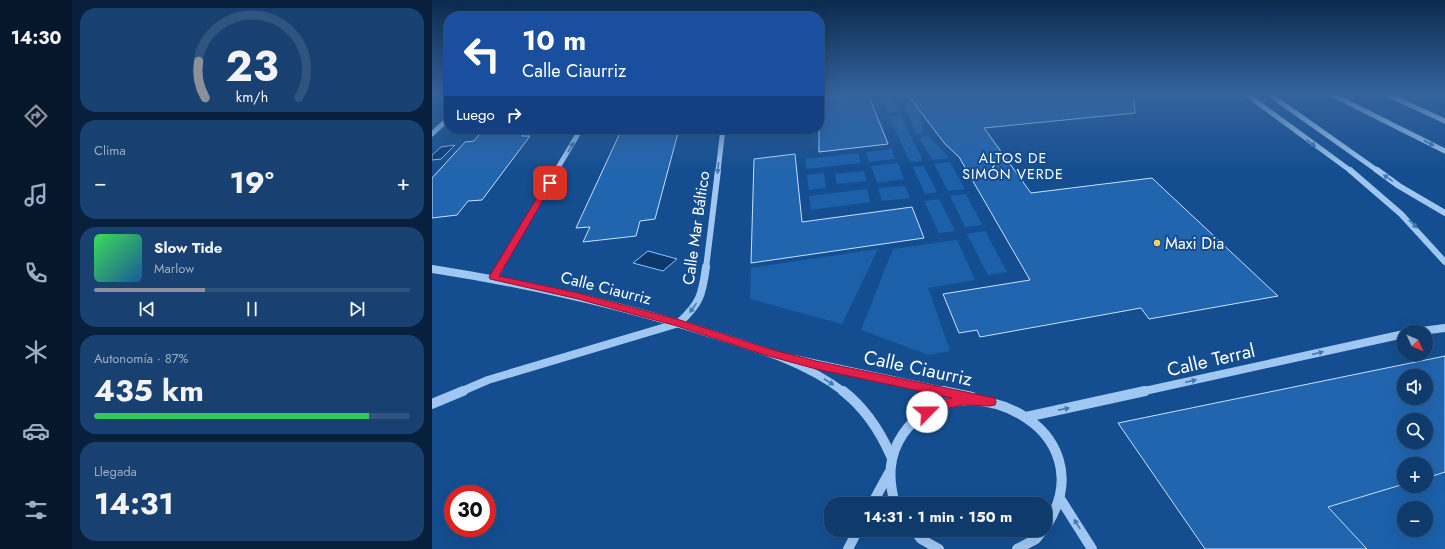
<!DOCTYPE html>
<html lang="es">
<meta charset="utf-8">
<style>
body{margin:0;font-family:Jost,sans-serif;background:#184172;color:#f1f3f6;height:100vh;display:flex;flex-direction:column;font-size:15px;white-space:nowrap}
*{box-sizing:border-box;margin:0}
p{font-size:13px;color:#9badc2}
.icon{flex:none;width:22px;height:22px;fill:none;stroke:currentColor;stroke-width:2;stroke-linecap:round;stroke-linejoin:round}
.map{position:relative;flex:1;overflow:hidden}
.sheet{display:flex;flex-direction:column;gap:8px;padding:8px;background:#08203b;width:360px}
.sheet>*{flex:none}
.hud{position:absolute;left:12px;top:12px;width:380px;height:122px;border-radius:16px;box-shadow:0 4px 16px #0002,0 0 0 1px #2f547f;background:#1a4fa0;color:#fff;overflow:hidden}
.needle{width:26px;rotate:134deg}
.controls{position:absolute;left:965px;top:325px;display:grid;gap:8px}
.controls a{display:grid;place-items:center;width:36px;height:36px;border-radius:50%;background:#0f3a6c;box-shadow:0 4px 16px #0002,0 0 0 1px #2f547f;font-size:20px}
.speed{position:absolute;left:12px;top:485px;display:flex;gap:8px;font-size:20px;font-weight:700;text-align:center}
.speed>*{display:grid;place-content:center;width:52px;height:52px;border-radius:50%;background:#0f3a6c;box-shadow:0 4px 16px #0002,0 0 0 1px #2f547f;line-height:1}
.speed .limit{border:6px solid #d22;background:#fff;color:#111}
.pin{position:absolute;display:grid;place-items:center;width:34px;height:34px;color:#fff;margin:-17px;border-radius:8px;box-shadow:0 2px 6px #0006}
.me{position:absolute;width:44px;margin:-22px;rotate:67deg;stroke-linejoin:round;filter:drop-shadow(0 0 3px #0008)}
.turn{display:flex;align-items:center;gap:14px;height:84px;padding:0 12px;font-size:18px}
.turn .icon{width:52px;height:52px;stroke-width:2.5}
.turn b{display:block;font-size:28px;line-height:34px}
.then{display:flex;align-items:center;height:38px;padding:0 12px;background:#0003;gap:8px;font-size:15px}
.big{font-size:30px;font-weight:700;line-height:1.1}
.sheet .card{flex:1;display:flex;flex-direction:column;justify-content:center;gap:6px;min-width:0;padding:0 14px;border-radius:16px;background:#184172}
.sheet .dial{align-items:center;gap:0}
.dial svg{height:104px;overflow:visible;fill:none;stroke:#2f547f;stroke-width:7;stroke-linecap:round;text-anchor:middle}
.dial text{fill:#f1f3f6;stroke:none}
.song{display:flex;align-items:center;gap:12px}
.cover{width:48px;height:48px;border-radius:6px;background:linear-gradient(135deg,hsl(130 70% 55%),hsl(210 70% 35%))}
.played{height:4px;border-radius:2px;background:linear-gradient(90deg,#8c9099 35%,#2f547f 35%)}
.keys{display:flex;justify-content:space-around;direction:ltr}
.heat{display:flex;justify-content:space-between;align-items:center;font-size:22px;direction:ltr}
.charge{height:6px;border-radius:3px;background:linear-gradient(90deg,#34c759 87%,#2f547f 0)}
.trip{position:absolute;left:392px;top:497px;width:228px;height:40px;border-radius:16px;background:#0f3a6c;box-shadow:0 4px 16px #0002,0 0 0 1px #2f547f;font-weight:700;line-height:40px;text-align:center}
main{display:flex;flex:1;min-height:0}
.dock{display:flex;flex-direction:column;width:72px;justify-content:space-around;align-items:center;background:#06172b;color:#9badc2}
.dock .icon{width:28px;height:28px}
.dock .on{color:#8c9099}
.dock b{font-size:18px;color:#f1f3f6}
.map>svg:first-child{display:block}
</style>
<main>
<nav class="dock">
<b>14:30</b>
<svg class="icon on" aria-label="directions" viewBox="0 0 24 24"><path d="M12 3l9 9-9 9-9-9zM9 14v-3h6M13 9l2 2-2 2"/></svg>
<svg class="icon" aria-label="music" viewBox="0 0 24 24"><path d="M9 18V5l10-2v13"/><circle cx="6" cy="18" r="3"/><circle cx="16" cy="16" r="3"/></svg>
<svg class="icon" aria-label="phone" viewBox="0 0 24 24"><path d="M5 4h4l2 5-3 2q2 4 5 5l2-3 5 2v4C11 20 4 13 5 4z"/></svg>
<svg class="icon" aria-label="climate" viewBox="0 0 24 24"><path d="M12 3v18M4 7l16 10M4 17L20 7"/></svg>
<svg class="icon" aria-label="car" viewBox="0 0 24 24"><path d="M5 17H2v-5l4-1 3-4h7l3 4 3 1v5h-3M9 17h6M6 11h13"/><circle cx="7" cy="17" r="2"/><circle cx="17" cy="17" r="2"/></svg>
<svg class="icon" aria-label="filters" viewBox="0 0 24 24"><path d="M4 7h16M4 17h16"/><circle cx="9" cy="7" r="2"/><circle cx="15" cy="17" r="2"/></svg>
</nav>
<section class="sheet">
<div class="card dial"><svg viewBox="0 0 100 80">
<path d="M14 69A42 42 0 1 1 86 69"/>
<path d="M14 69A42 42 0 0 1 9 41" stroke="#8c9099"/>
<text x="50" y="56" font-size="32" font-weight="700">23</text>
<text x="50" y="72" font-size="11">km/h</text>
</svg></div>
<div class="card"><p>Clima</p>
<div class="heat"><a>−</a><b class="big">19°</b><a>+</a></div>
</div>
<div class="card">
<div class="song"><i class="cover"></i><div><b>Slow Tide</b><p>Marlow</p></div></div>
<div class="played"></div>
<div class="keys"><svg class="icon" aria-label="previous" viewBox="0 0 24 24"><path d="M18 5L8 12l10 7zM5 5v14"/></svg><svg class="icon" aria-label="pause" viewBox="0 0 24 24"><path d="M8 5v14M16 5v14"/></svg><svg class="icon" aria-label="next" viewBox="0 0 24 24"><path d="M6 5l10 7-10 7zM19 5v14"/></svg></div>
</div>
<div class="card"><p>Autonomía · 87%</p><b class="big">435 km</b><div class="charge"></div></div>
<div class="card"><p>Llegada</p><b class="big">14:31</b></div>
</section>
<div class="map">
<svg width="1013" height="549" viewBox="0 0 1013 549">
<rect width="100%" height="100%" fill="#144e90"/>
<!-- green -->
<g fill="#1c60aa" fill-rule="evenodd">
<polygon points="449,94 457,94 466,111 457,112"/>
<path d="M484,104C489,114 489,123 492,133L484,134L472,105Z"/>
<polygon points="468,115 491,161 478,162 457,117"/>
<path d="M496,136C503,144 511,150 517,158L500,160L487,137Z"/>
<polygon points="460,149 463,159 437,162 434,152"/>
<polygon points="426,153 429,163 374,169 373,159"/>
<polygon points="518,162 533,189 516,191 502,164"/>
<polygon points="466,163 472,179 445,183 439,166"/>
<polygon points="492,166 505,192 493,194 481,167"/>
<polygon points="432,171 435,181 405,184 403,174"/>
<polygon points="392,173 394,188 377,190 375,175"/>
<polygon points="473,186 478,198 450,201 446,188"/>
<polygon points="435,189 438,202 379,210 377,196"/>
<polygon points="534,194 550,225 533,227 518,196"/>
<polygon points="507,199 523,231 507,233 492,201"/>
<polygon points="553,231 575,272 556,275 535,234"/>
<polygon points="525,240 543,280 496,288 518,351 497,355 429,330 461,249"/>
<polygon points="446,249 410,324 318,299 319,268"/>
<path d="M1013,472V549H935L896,507L972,484V486H994V478ZM972,508H994V530H972Z"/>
</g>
<!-- water -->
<g fill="#0c386d" stroke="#92c2f4">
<polygon points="23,145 9,159 0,160 0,155 9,147"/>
<polygon points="216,251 245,259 231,271 201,263"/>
</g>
<!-- building -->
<g fill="#2265af" stroke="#c7e1fc" fill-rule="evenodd">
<polygon points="436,94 456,144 387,152 387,98"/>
<polygon points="475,94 702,94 703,113 552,128 599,193 720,178 846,296 717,319 709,308 548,337 545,330 527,333 511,294 598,280 527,157 513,144"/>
<polygon points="96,129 90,136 98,136 50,200 36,201 25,215 0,218 0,178 33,142 42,141 48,134"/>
<polygon points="199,129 247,129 223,219 208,221 204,236 151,242 158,227 144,228 188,133 198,132"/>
<polygon points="363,154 370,222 480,207 492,238 319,263 322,159"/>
<path d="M1013,356V472L994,478V464H972V484L896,507L935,549H773L686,423ZM972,376H994V398H972ZM972,420H994V442H972Z"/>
</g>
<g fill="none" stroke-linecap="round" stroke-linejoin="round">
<!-- minor-far3 -->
<g stroke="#a0c7f1" stroke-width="5">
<polyline points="814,94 919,171"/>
<polyline points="837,94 946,171"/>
<polyline points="899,94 1013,151"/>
<polyline points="954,94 1013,121"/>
<polyline points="0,134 17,118"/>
<polyline points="124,171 149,129"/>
<polyline points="286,171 291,129"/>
</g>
<!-- minor-far2 -->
<g stroke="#a0c7f1" stroke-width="6">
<polyline points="918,170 969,214 1013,262"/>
<polyline points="945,170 967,186 1013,213"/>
<polyline points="67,268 125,170"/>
<polyline points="274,268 286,170"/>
</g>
<!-- minor-far1 -->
<g stroke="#a0c7f1" stroke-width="8">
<path d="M0,269C96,284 190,305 283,335C328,349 374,363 412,392"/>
<polyline points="62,277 68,267"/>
<polyline points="982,332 1013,328"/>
<polyline points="362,359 516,392"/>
<path d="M28,392L56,380L247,323C268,303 270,296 274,267"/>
<polyline points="708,392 972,334"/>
</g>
<!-- minor -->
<g stroke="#a0c7f1" stroke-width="10">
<path d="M411,391C433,408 448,431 459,456"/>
<polyline points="511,391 540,397"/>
<polyline points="0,404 31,391"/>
<polyline points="594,417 713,391"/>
<polyline points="629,500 660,549"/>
<polyline points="440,504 457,473"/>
<path d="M463,504C456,479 456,456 471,434C526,355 680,428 613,528"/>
<polyline points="482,530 489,539 507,549"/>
<polyline points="416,549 426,530"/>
<polyline points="585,549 604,539 611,530"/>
</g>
</g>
<!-- one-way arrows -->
<defs><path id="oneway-solid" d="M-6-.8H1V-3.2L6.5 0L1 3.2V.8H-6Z"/></defs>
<g fill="#4578b2">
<use href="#oneway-solid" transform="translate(879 143) rotate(37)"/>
<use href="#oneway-solid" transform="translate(997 143) rotate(27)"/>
<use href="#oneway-solid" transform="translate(139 147) rotate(-59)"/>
<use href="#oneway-solid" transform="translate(286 168) rotate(97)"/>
<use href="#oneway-solid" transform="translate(956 178) rotate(-145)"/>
<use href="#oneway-solid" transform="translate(981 224) rotate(44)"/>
<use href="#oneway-solid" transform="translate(261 308) rotate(126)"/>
<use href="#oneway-solid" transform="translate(886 353) rotate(-13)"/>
<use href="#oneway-solid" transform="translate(759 381) rotate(-13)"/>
<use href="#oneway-solid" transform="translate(397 382) rotate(33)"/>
<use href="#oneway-solid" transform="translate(632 409) rotate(-11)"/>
<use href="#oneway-solid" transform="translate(645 524) rotate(-122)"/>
</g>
<!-- sky -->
<linearGradient id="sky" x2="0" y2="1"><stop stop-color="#0b2b4f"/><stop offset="0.55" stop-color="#34639c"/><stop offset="1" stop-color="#34639c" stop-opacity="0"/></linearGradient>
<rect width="1013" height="171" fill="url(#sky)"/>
<!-- route -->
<path fill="#e11d48" stroke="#92132f" d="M115,181L121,183L67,276L146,293L248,320L338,349L384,361L558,397L563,398L564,402L563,405L558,406L531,405L508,410L495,417L491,415L489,412C494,402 510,400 520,398L384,369L333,355L245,326L146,299L58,279L57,277Z"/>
<!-- markers -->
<circle fill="#ffcd60" stroke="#144e90" stroke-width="1.5" cx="725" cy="243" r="4"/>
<g text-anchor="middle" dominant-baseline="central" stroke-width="4" stroke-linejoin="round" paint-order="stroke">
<!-- far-neighbourhood labels -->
<g font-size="14" letter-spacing="1" fill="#fff" stroke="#144e90">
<text x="581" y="158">ALTOS DE<tspan x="581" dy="16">SIMÓN VERDE</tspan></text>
</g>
<!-- street labels -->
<g font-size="16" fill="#fff" stroke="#144e90">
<text transform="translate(264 228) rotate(-82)">Calle Mar Báltico</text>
<text transform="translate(174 288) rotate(14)">Calle Ciaurriz</text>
</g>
<!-- poi labels -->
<g font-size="16" fill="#fff" stroke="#144e90" text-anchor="start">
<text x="733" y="243">Maxi Dia</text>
</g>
<!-- near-street labels -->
<g font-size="19" fill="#fff" stroke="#144e90">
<text transform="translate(779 360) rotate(-13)">Calle Terral</text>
<text transform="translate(486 368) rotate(12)">Calle Ciaurriz</text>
</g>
</g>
</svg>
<div class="controls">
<a><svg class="needle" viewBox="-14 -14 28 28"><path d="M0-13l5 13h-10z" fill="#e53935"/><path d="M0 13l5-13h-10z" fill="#9badc2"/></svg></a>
<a><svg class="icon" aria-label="sound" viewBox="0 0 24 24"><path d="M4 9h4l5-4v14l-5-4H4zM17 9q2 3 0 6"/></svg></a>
<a><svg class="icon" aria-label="search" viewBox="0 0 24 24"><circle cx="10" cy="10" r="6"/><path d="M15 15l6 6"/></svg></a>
<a>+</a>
<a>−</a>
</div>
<div class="speed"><div class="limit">30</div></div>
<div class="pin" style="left:118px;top:183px;background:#d93025"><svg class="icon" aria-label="arrive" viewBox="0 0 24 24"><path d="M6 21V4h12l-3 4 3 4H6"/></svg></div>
<svg class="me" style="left:495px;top:412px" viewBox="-20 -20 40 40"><circle r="19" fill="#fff"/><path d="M0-13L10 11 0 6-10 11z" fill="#e11d48"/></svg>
<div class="trip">14:31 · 1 min · 150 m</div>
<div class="hud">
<div class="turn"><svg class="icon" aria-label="left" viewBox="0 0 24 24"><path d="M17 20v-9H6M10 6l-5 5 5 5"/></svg><div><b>10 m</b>Calle Ciaurriz</div></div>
<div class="then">Luego<svg class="icon" aria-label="right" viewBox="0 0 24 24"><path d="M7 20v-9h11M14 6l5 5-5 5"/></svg></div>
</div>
</div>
</main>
